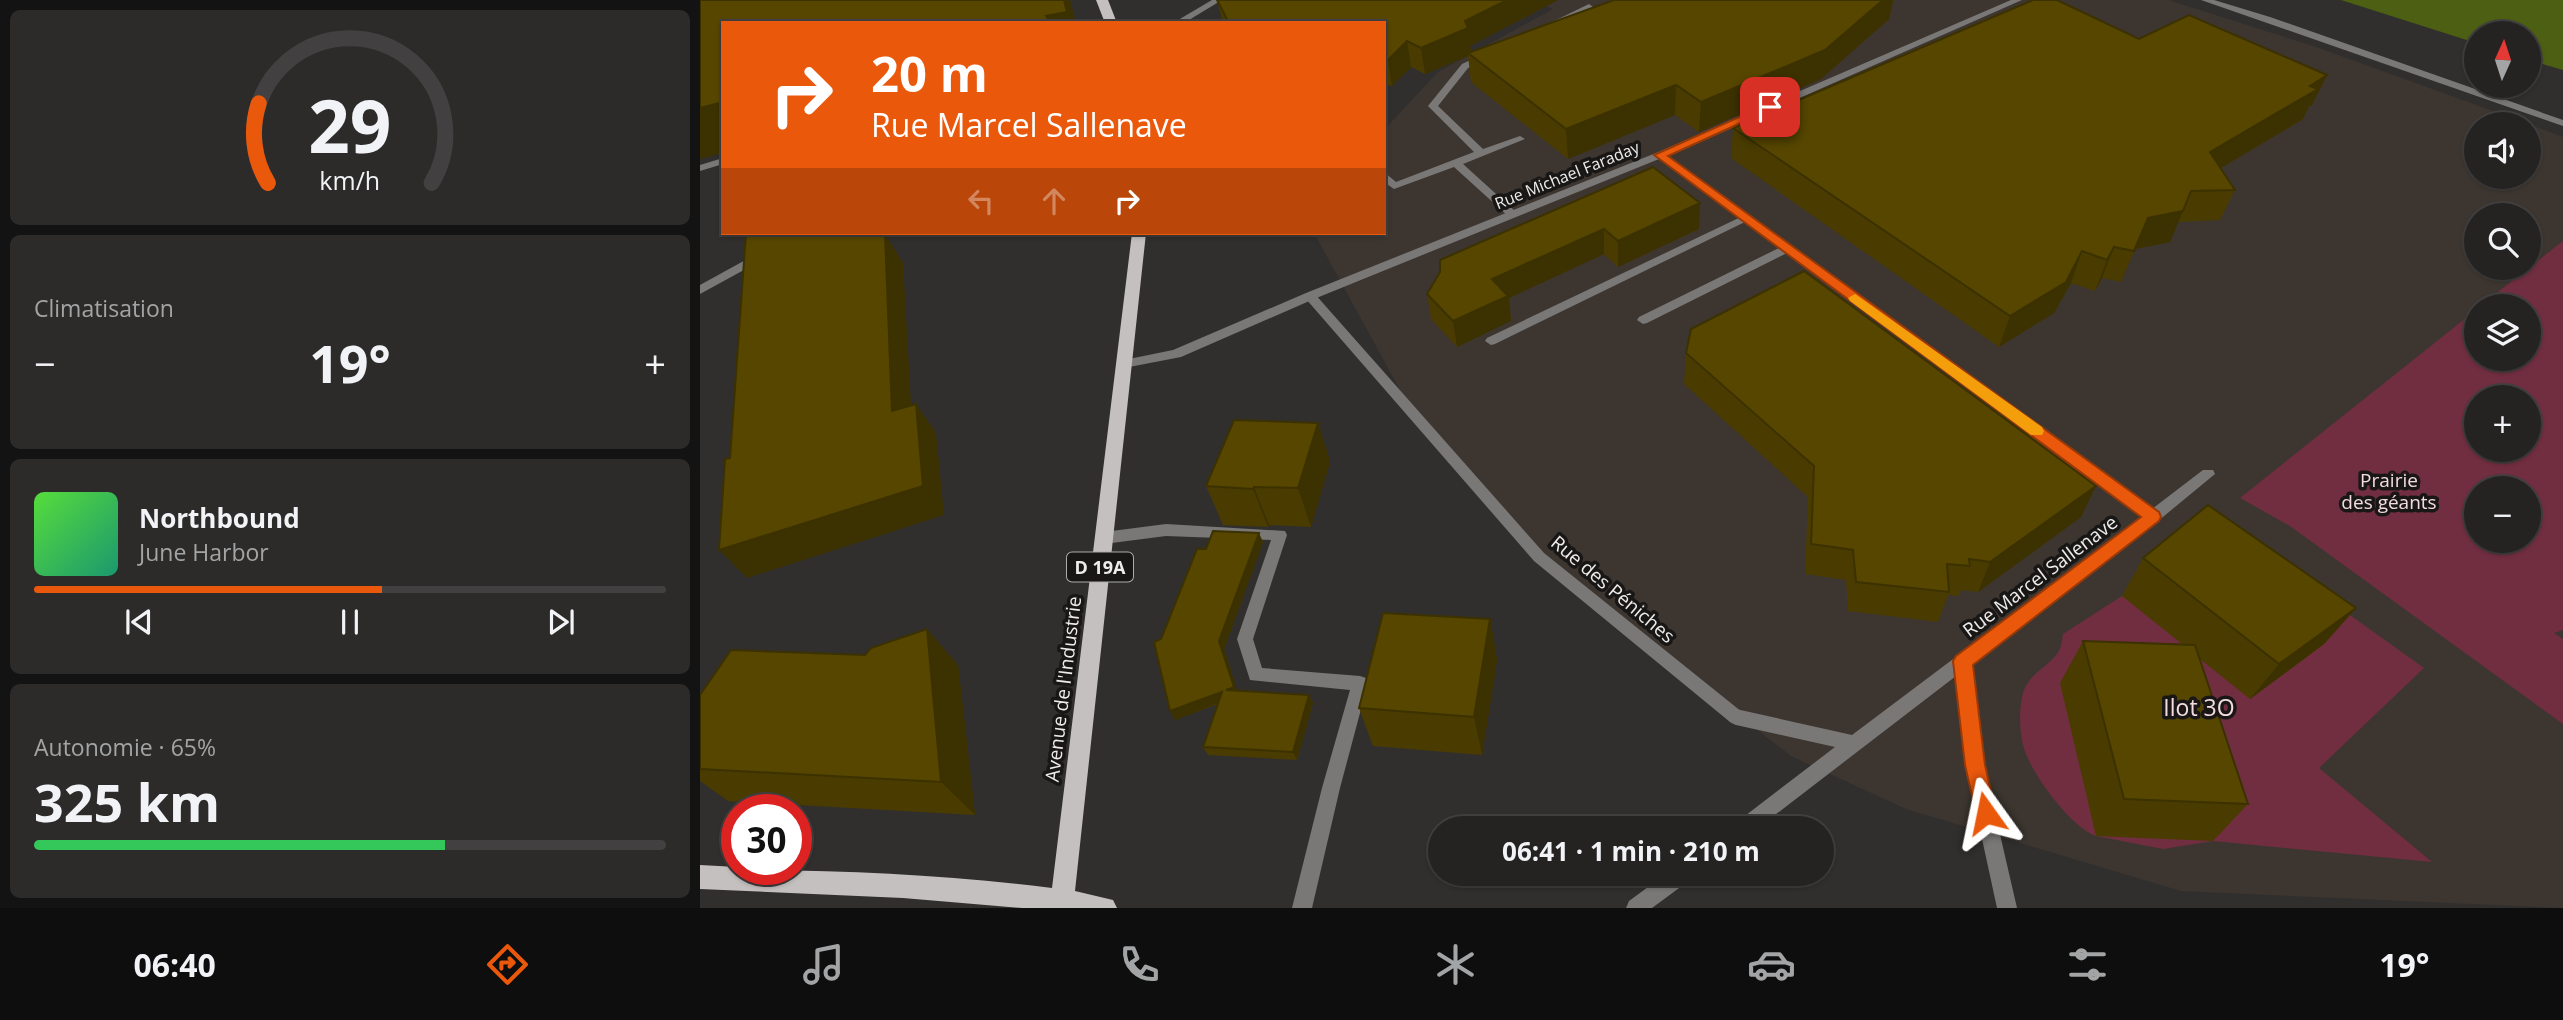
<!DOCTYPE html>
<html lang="fr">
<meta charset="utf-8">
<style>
body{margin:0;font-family:"Open Sans",sans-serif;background:#2d2b2a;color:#f1f3f6;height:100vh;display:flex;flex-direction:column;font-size:26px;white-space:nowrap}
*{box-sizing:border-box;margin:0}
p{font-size:23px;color:#a3a4a5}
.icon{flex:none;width:38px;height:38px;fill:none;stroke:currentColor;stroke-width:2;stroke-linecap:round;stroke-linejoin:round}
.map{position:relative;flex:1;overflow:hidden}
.drawer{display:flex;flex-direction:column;gap:10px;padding:10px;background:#141313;width:700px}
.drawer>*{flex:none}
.banner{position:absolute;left:21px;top:21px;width:665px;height:214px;border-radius:0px;box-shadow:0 2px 5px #0004,0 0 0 2px #424040;background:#ea580c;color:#fff;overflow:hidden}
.needle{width:46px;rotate:3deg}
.fabs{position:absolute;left:1764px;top:21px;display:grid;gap:14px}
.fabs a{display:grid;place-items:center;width:77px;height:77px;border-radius:50%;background:#252322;box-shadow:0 2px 5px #0004,0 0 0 2px #424040;font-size:35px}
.speed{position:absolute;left:21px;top:794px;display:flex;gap:14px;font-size:35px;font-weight:700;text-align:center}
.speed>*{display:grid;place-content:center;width:91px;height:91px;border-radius:50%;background:#252322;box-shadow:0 2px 5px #0004,0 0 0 2px #424040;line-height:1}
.speed .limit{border:10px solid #d22;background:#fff;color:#111}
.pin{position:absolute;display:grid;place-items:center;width:60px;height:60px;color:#fff;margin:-30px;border-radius:14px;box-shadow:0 4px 10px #0006}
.me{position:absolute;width:77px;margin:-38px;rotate:348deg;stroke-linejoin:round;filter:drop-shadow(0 0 5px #0008)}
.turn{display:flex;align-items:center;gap:24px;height:147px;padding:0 35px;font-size:32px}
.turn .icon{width:91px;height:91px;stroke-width:2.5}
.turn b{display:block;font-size:49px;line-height:60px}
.lanes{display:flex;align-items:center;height:66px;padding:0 35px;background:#0003;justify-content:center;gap:35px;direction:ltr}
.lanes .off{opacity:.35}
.big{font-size:52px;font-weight:700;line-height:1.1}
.drawer .tile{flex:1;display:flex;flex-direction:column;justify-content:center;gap:10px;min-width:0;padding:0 24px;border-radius:10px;background:#2d2b2a}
.drawer .dial{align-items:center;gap:0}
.dial svg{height:182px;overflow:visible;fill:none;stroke:#424040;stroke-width:7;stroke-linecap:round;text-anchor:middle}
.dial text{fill:#f1f3f6;stroke:none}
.song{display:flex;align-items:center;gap:21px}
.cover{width:84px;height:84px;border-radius:10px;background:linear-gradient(135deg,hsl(110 70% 55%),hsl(160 70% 35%))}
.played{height:7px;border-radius:4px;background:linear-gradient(90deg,#ea580c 55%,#424040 55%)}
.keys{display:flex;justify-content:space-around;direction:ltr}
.heat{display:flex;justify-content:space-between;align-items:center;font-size:38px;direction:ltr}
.charge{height:10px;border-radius:5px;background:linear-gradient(90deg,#34c759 65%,#424040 0)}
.trip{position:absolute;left:728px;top:816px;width:406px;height:70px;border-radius:35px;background:#252322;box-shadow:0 2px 5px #0004,0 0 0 2px #424040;font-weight:700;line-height:70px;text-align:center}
.tab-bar{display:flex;height:112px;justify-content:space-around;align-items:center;background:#0f0e0e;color:#a3a4a5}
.tab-bar .icon{width:49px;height:49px}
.tab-bar .on{color:#ea580c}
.tab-bar b{font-size:32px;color:#f1f3f6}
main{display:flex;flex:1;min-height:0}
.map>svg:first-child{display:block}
</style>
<main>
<section class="drawer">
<div class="tile dial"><svg viewBox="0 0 100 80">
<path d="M14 69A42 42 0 1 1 86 69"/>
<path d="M14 69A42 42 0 0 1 10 34" stroke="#ea580c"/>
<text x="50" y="56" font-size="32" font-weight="700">29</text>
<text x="50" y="72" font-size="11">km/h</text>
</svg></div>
<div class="tile"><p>Climatisation</p>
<div class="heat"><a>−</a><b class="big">19°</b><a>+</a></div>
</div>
<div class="tile">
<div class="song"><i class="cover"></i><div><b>Northbound</b><p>June Harbor</p></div></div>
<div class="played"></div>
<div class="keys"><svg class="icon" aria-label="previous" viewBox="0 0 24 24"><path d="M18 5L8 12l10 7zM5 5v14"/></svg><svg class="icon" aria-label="pause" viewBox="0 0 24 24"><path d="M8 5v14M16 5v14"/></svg><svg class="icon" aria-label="next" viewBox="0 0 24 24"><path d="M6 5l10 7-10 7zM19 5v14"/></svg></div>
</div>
<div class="tile"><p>Autonomie · 65%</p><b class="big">325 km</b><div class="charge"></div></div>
</section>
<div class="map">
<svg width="1863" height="908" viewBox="0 0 1863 908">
<rect width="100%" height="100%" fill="#312f2d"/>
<!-- built -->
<path fill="#3d3630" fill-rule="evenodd" d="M833,0H1468L1616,47L1829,124H1776V177H1829V124L1863,137V908L1481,891L1206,809L1091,756L862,577L705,399L614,233H684V130L738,72L853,9ZM1776,215H1829V268H1776ZM1776,306H1829V359H1776ZM1776,397H1829V450H1776ZM1776,488H1829V541H1776Z"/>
<!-- green -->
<g fill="#712e40" fill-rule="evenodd">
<path d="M1863,241V630L1854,633L1863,639V724L1590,526L1540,498L1776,310V359H1829V306H1780ZM1776,397H1829V450H1776ZM1776,488H1829V541H1776Z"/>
<path d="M1513,517L1724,668L1619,768L1732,862L1513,841L1463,849L1396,836C1371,827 1336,779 1326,754C1319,737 1318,707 1324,690C1331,673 1346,668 1357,654C1361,650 1362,640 1363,634L1422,596Z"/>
</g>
<!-- water -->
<polygon fill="#4c5f12" points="1641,0 1863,0 1863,70 1829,60 1829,33 1776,33 1776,43"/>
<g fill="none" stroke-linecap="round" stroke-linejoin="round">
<!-- lane -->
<g fill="#7a7877" fill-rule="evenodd">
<polygon points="889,4 893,7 892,9 858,25 850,23"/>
<polygon points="783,54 791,56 768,68 738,106 783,149 820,136 825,139 763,164 816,212 816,216 808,216 754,167 694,189 684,182 684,172 696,182 774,152 728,106 762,64"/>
<polygon points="23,158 23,164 0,171 0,165"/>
<polygon points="1045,215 1049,216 1049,220 795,344 791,345 785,341 787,338"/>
<polygon points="1087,244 1091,245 1091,251 947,323 943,324 937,320 939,317"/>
<polygon points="610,292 614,293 844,553 1042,712 1045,717 1042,722 1036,725 1030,722 834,561 606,299 604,296"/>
<polygon points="466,524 585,531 587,535 553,639 562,668 660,676 666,678 668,683 640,788 612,908 592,908 622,788 650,690 550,680 537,639 571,540 466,536 404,544 399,542 397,538 399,534 404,532"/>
</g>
<!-- street -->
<g fill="#7a7877" fill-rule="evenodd">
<polygon points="512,0 522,0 484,23 473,23"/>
<polygon points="1311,0 1322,0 968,156 1452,509 1503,470 1513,470 1515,474 1458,521 1272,664 1284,765 1317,908 1297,908 1266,765 1256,676 1058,828 1034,828 1037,822 1135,747 1036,725 1030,722 1027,717 1030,712 1036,709 1152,735 1442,517 959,159 614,299 481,357 424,368 418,364 424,360 473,350 606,293 956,153"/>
<polygon points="1501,0 1514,0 1570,17 1863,120 1863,126"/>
<polygon points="60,252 64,253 64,259 0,294 0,285"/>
<polygon points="967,873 992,873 990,880 952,908 926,908 929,901"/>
</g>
<!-- primary -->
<g fill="#c4c0bf" fill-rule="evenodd">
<polygon points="396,0 408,0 417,23 405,23"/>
<path d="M432,233H446L375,891L413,900L417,908H322L203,898L0,889V865L37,867V870C141,870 247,875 352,888Z"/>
</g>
</g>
<!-- wall -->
<g fill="#4a3c00">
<polygon points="517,0 858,0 770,46 771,52 914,0 1193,0 1189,19 1121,79 999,132 975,115 868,159 771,82 768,56 725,74 711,67 692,86 684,84 684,23 523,23"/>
<polygon points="1439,39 1627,75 1612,105 1609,106 1603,119 1521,168 1535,190 1520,220 1478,222 1470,242 1435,249 1421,282 1402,278 1395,291 1371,283 1354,313 1299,347 1031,158 1033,128"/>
<polygon points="953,167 999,229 918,267 904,254 809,298 811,321 757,347 731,319 727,294"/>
<polygon points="986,353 1381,517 1278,592 1261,590 1259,596 1248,595 1238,622 1148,611 1146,580 1105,574 1108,497 984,384"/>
<polygon points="618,423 630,462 611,527 569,525 568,527 523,525 506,486"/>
<polygon points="563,542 524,649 537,691 609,695 613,703 597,760 508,755 503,747 518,704 475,720 470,711 461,639 506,549"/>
<polygon points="1443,558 1656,608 1624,644 1550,699 1500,659 1548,804 1513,841 1396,836 1360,683 1383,641 1482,644 1422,596"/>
<polygon points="790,619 797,660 782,755 673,746 659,708"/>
<polygon points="258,665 275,815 28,801 0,781 0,695"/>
</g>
<!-- shaded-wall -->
<g fill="#3c3100">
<polygon points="364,0 370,0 376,23 339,23"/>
<polygon points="807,0 858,0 770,46 771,54 768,53 768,56 725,74 721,48 765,21"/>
<polygon points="1183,0 1193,0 1189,19 1121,79 999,132 1001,102"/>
<polygon points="707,41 711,67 692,86 688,60"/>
<polygon points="1627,75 1612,105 1609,106 1603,119 1497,182 1510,152"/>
<polygon points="976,85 975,115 868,159 866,129"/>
<polygon points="23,102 23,153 0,159 0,108"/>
<polygon points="1000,203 999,229 918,267 918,241"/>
<polygon points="1483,211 1470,242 1435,249 1421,282 1448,218"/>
<polygon points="904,229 904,254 809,298 811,321 757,347 753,321 792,279"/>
<polygon points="185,234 203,263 213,440 192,411"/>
<polygon points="1414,247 1402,278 1395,291 1407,260"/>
<polygon points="1382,251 1371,283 1354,313 1299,347 1310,316"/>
<polygon points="216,404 236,433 244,515 47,578 19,550"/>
<polygon points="618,423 630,462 611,527 598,488"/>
<polygon points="1396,486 1381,517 1278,592 1290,562"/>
<polygon points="554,487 569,525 568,527 553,489"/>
<polygon points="559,533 563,542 524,649 539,696 526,690 519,641"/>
<polygon points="1656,608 1624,644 1550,699 1579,664"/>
<polygon points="790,619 797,660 782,755 774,717"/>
<polygon points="227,629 258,665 275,815 241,782"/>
<polygon points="522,692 526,700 475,720 470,711"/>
<polygon points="609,695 613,703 597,760 593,752"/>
</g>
<!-- building -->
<g fill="#564600" stroke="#3c3100" stroke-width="2">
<polygon points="0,0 364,0 367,12 346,16 349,20 340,23 23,23 23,102 0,108"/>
<polygon points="517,0 807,0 765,21 768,28 721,48 707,41 688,60 684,59 684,23 529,23"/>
<polygon points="914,0 1183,0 1125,50 1001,102 976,85 866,129 768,53"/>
<polygon points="1333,0 1357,0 1439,39 1489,15 1627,75 1610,86 1618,89 1510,152 1535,190 1491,191 1483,211 1448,218 1434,251 1414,247 1407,260 1382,251 1366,282 1310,316 1033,128"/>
<polygon points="953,167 1000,203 918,241 904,229 792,279 808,296 753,321 727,294 740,272 740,260"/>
<polygon points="46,233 178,233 185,234 192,411 216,404 223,486 19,550 25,459 30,458"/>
<polygon points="1104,271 1396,486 1290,562 1269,559 1270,566 1247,564 1249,592 1156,582 1153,550 1111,544 1114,466 986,353 991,329"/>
<polygon points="534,420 618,423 598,488 554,487 553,489 506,486"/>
<polygon points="1508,505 1656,608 1579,664 1443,558"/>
<polygon points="513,531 559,533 519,641 534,687 526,690 609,695 593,752 503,747 522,692 470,711 454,642 461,639 497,549 506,549"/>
<polygon points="683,613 790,619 774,717 659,708"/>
<polygon points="227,629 241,782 0,769 0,695 31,650 165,655 171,648"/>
<polygon points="1383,641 1495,645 1548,804 1424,799"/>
</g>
<!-- route -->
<polygon fill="#ea580c" stroke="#983908" stroke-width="2" points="1066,105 1076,107 968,156 1459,512 1461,517 1459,521 1273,665 1285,765 1296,813 1293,820 1286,823 1279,820 1276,813 1265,765 1253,661 1256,656 1441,517 954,155"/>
<!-- slow -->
<polygon fill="#f59e0b" points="1155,294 1342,427 1344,431 1342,435 1331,435 1150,301 1148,298"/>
<g text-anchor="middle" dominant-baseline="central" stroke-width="7" stroke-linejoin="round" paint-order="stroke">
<!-- far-street labels -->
<g font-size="16" fill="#eeeceb" stroke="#181716">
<text transform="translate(867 175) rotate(-22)">Rue Michael Faraday</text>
</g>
<!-- shield labels -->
<rect fill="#181716" stroke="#aeacab" stroke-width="2" x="367" y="552.5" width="66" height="29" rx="5"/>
<g font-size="18" font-weight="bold" fill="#eeeceb">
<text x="400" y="567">D 19A</text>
</g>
<!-- park labels -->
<g font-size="19" fill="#f3dbdf" stroke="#181716">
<text x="1689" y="480">Prairie<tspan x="1689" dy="22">des géants</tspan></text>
</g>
<!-- street labels -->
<g font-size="19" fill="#eeeceb" stroke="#181716">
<text transform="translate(1340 576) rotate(-37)">Rue Marcel Sallenave</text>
<text transform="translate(913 589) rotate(40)">Rue des Péniches</text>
<text transform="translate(363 689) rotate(-83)">Avenue de l'Industrie</text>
</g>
<!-- near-park labels -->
<g font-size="23" fill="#f3dbdf" stroke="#181716">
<text x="1499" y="707">Ilot 3O</text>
</g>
</g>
</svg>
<div class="fabs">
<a><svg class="needle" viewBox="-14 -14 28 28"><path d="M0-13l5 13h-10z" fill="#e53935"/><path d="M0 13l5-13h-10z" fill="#a3a4a5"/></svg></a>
<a><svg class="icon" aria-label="sound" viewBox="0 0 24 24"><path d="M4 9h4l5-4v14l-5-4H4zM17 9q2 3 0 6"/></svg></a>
<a><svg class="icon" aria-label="search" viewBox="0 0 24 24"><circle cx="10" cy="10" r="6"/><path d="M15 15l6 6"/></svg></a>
<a><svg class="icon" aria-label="layers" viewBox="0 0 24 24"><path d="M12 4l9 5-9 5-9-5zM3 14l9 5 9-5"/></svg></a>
<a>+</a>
<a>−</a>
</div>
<div class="speed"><div class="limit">30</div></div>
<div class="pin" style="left:1070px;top:107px;background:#d93025"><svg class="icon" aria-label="arrive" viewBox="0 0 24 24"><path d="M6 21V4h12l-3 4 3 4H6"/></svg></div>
<svg class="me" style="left:1286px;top:813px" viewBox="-20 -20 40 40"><path d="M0-17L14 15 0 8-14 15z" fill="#ea580c" stroke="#fff" stroke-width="4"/></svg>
<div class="trip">06:41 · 1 min · 210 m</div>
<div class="banner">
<div class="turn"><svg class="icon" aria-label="right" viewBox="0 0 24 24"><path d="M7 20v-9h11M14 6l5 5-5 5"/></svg><div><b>20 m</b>Rue Marcel Sallenave</div></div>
<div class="lanes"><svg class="icon off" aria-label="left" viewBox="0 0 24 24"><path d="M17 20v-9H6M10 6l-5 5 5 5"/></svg><svg class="icon off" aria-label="ahead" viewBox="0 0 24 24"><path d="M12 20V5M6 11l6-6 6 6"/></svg><svg class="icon" aria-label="right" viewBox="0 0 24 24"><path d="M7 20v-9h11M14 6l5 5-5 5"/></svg></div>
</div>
</div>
</main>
<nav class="tab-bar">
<b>06:40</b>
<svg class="icon on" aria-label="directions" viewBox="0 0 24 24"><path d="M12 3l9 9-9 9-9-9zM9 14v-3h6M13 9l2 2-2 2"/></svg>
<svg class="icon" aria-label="music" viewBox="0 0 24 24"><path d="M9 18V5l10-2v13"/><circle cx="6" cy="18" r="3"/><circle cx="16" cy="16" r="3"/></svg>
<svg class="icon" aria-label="phone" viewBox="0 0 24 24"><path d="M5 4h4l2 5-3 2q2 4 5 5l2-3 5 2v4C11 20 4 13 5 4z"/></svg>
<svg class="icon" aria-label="climate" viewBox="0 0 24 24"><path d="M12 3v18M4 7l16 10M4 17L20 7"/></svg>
<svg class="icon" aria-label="car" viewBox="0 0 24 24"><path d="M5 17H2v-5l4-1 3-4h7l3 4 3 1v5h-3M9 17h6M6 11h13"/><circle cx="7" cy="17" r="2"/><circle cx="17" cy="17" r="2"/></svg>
<svg class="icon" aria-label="filters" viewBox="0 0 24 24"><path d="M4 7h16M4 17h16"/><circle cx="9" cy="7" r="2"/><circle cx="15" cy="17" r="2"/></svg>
<b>19°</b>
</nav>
